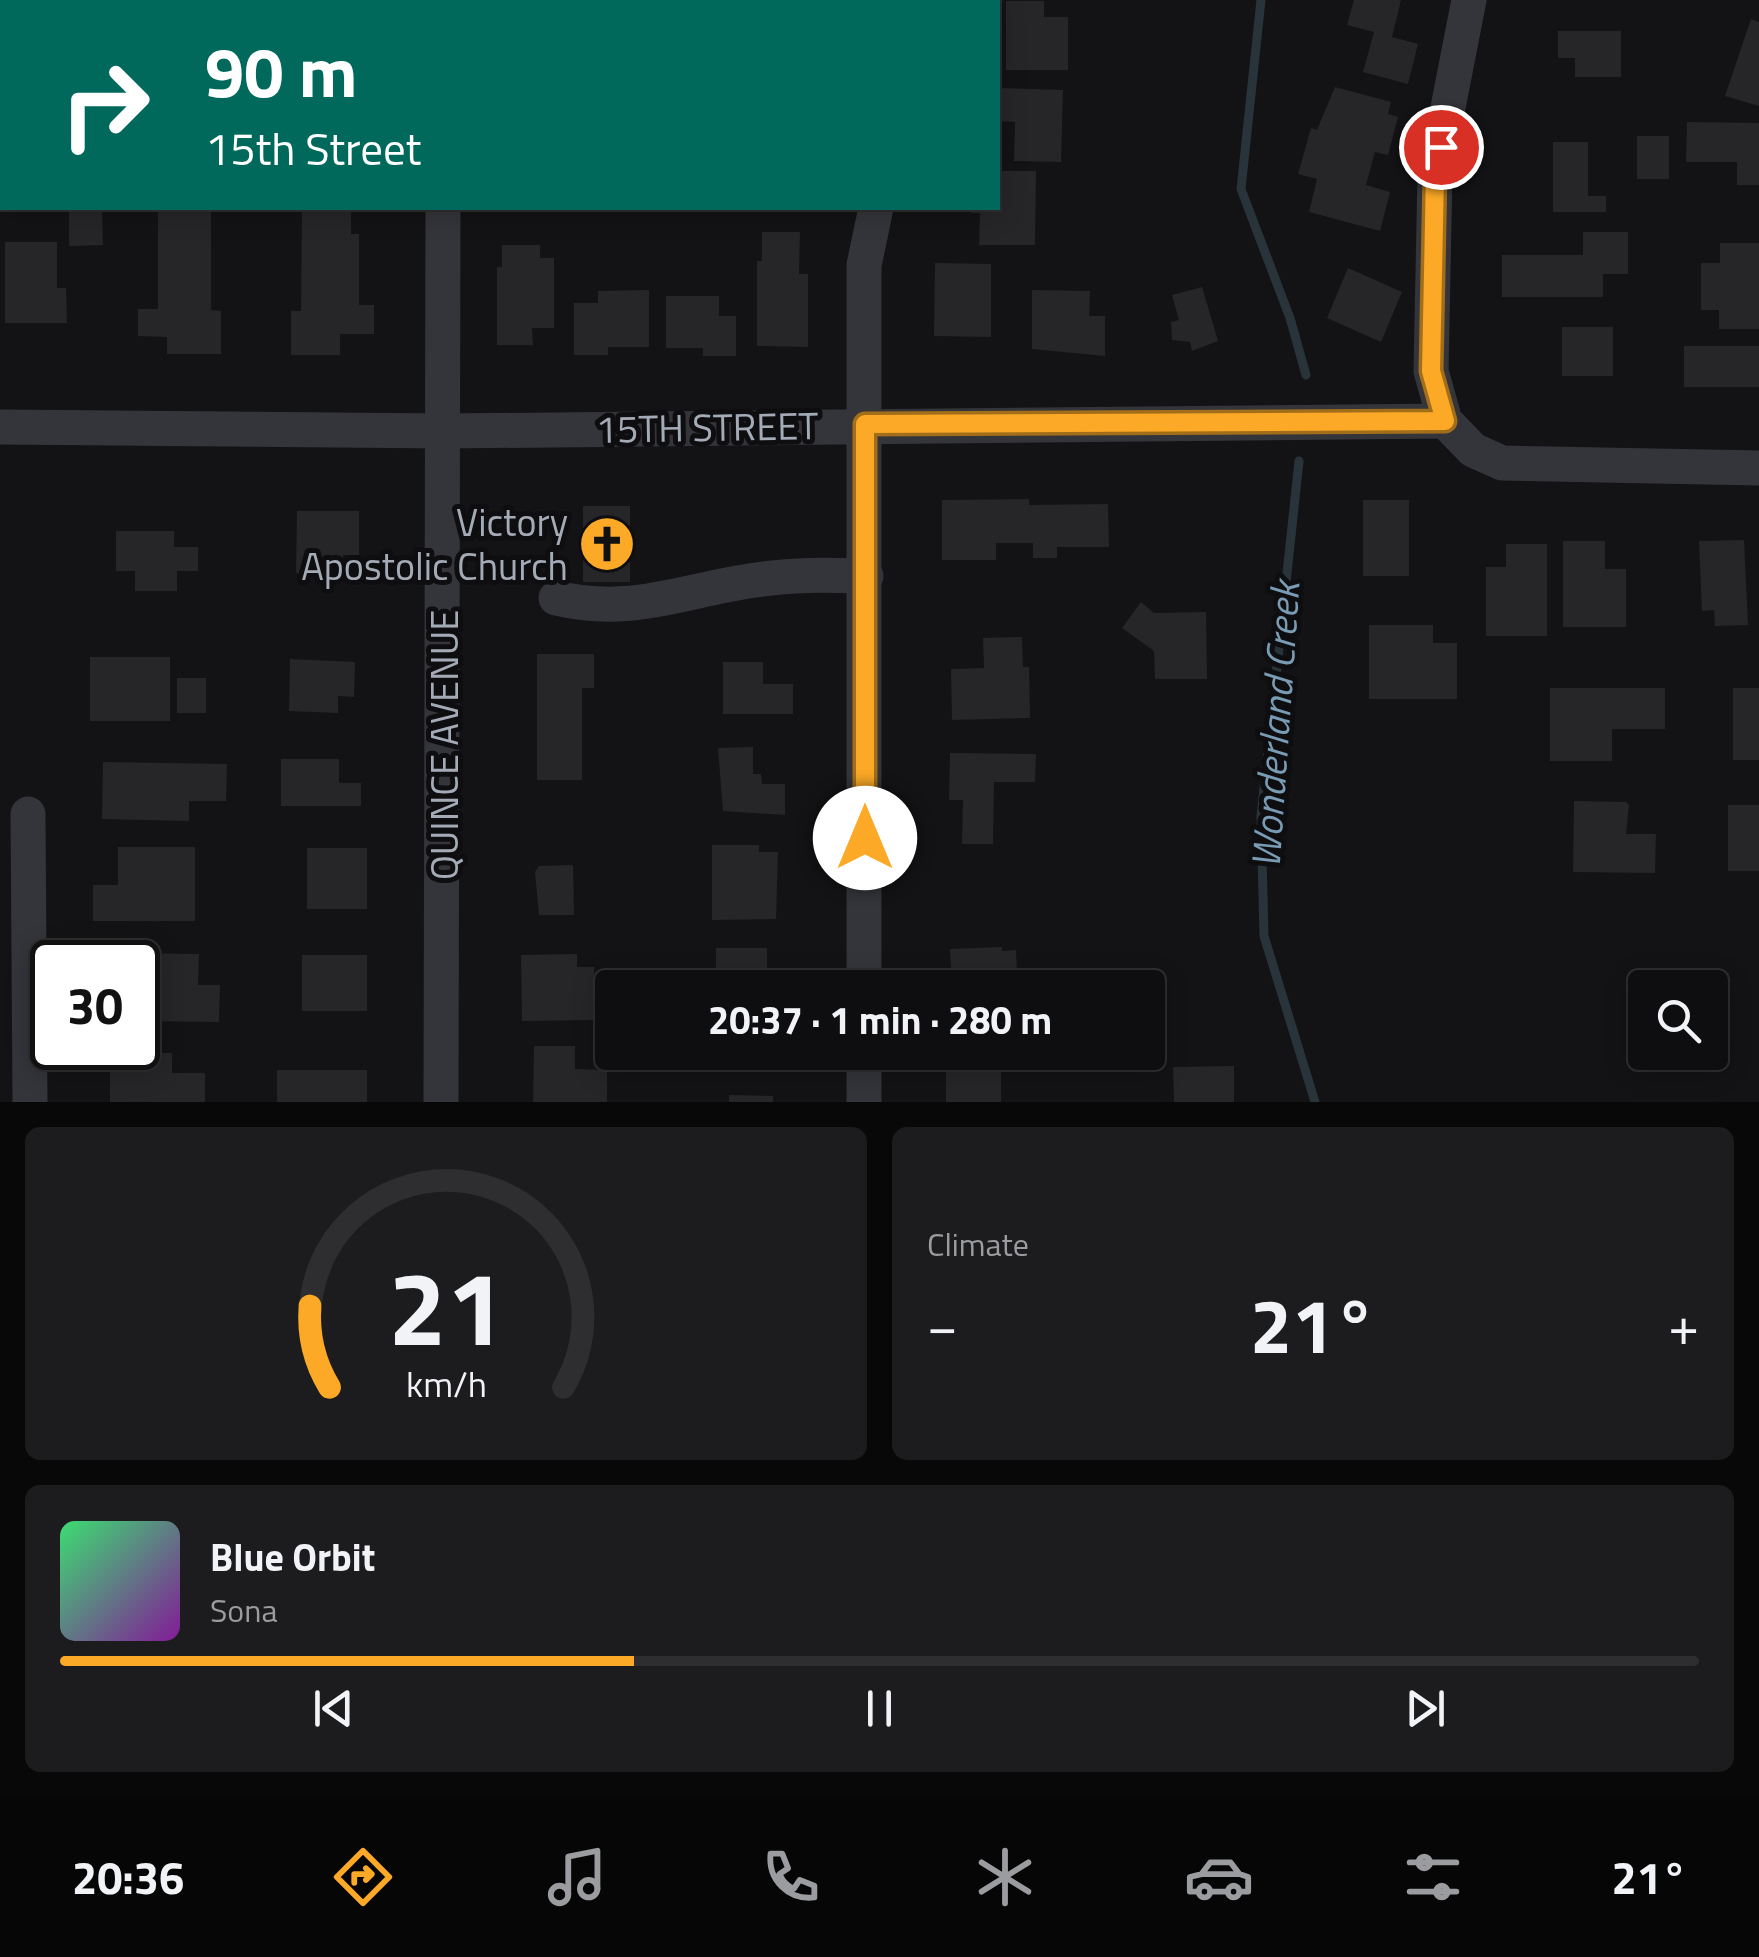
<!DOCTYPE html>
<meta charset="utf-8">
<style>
body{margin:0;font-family:"Titillium Web",sans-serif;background:#1c1c1e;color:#f1f3f6;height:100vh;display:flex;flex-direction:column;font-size:38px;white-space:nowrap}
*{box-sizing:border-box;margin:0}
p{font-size:32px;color:#9b9c9f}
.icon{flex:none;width:55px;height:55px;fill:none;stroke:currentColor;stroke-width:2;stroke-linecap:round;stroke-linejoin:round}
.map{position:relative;height:1102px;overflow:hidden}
.details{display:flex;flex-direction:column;gap:25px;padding:25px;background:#080809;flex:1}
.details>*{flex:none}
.banner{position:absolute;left:0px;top:0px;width:1000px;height:210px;box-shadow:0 5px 25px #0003,0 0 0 2px #2e2e30;background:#00695c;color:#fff;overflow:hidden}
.fabs{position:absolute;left:1628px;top:970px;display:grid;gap:20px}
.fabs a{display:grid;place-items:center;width:100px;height:100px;border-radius:10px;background:#0e0e10;box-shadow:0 5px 25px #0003,0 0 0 2px #2e2e30;font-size:50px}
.speed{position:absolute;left:30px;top:940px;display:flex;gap:20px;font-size:50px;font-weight:700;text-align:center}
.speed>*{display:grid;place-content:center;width:130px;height:130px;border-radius:50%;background:#0e0e10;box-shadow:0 5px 25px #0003,0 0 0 2px #2e2e30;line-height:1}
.speed .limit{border:5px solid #111;border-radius:15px;background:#fff;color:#111}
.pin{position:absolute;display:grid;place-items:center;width:85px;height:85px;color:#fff;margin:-42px;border:5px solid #fff;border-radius:50%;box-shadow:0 2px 10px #0007}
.me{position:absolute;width:110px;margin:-55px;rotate:0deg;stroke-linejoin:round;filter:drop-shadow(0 0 8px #0008)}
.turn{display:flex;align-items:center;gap:35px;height:210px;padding:0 40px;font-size:45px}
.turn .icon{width:130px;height:130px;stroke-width:2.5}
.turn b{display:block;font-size:70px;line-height:85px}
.big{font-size:75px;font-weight:700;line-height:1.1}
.details .tile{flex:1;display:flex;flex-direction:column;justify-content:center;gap:15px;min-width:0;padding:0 35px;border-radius:15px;background:#1c1c1e}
.details .dial{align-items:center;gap:0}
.dial svg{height:260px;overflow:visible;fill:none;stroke:#2e2e30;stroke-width:7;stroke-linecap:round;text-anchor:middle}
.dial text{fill:#f1f3f6;stroke:none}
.song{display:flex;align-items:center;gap:30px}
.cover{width:120px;height:120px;border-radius:15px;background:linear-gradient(135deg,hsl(140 70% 55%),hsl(290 70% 35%))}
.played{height:10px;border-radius:5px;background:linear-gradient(90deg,#fba926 35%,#2e2e30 35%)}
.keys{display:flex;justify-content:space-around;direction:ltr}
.heat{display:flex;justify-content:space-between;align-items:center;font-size:55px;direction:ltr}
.details .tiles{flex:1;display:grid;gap:25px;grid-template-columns:1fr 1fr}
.tile:last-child{grid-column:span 2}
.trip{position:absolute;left:595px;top:970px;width:570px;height:100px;border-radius:10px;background:#0e0e10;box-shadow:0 5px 25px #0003,0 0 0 2px #2e2e30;font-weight:700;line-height:100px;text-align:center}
.menu{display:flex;height:160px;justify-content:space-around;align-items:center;background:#060606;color:#9b9c9f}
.menu .icon{width:70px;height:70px}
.menu .current{color:#fba926}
.menu b{font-size:45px;color:#f1f3f6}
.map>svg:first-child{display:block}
</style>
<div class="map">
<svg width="1759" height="1102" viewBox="0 0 1759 1102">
<rect width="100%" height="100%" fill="#131315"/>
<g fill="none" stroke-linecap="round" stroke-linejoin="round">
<!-- stream -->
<g stroke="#29333a" stroke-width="9">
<polyline points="1261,0 1241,189 1290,318 1306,375"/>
<polyline points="1299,461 1261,816 1264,936 1315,1102"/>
</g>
</g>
<!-- building -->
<g fill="#262629">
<polygon points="1354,0 1401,0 1392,37 1418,44 1408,84 1363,72 1374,32 1347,25"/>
<polygon points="1006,1 1044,1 1044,17 1068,17 1068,70 1006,70"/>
<polygon points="1751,19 1759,22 1759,106 1725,96"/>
<polygon points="1558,31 1621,31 1621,77 1575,77 1575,58 1558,58"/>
<polygon points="1335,87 1391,102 1388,114 1398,117 1388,155 1375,152 1366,185 1390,192 1380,231 1309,212 1317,179 1298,174 1311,128 1317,130"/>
<polygon points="998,88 1063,90 1061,162 1014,161 1015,122 998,121"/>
<polygon points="1687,122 1759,123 1759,185 1737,185 1737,162 1686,162"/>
<rect x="1637" y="136" width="32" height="43"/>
<polygon points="1553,142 1588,142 1588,196 1606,196 1606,212 1553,212"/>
<polygon points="998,171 1036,171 1035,245 979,245 980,213 971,213 971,208 998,208"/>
<polygon points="69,208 102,208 103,245 69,246"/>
<polygon points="158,208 211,208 211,310 221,311 221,354 167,354 167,337 138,336 138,309 158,309"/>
<polygon points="302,208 351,208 351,234 359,234 359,305 374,305 374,334 340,334 340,355 291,355 291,311 301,311"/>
<polygon points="762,232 800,232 799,274 808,274 808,347 757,346 757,261 762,261"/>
<polygon points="1583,232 1628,232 1628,274 1603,274 1603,297 1502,297 1502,255 1583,255"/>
<polygon points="5,242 57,242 57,288 66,288 67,323 5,323"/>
<polygon points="1720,243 1759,243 1759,329 1719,329 1719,310 1701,310 1701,263 1720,263"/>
<polygon points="502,245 540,245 540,258 554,258 554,328 532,328 533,345 497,345 497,267 502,267"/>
<polygon points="935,263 991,264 991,337 934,336"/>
<polygon points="1348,268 1402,292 1381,342 1327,318"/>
<polygon points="1202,287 1218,341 1192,351 1190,342 1172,340 1171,322 1179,320 1172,295"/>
<polygon points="649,290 649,347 608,347 608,355 574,355 574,303 598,303 598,291"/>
<polygon points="1032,290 1090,291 1089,316 1105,316 1105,356 1032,349"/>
<polygon points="666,296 719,296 719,316 736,316 736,356 703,356 703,348 666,348"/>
<rect x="1562" y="327" width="51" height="49"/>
<rect x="1684" y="346" width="75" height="41"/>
<polygon points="1029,499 1029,505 1108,504 1109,547 1057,547 1057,558 1033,558 1033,543 996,543 996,560 942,560 942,500"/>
<rect x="1363" y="500" width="46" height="76"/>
<rect x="583" y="506" width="47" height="76"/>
<polygon points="297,511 359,511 359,555 343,555 343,573 296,573"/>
<polygon points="116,531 174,531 174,547 198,547 198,571 177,571 177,591 135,591 135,571 116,571"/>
<polygon points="1744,540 1748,625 1715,626 1714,610 1702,611 1699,541"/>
<polygon points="1563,541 1605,541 1605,569 1626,569 1626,627 1563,627"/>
<polygon points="1506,544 1547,544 1547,636 1486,636 1486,567 1506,567"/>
<polygon points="1141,602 1154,613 1206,612 1207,679 1155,679 1154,651 1122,628"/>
<polygon points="1369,625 1433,625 1433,643 1457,643 1457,699 1369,699"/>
<polygon points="1022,637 1023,667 1029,667 1030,718 952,720 951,669 984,668 983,638"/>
<polygon points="537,654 594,654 594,688 582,688 582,780 537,780"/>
<rect x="90" y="657" width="80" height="64"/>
<polygon points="290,659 355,662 354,697 338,696 338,713 289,711"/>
<polygon points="723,662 763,662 763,684 793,684 793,714 723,714"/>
<rect x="177" y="678" width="29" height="35"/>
<polygon points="1550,688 1665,688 1665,729 1612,729 1612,761 1550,761"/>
<rect x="1733" y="688" width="26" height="72"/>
<polygon points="753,747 753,774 761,774 762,784 785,784 785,815 723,811 718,748"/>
<polygon points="950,753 1036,754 1035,782 994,782 993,844 962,844 963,800 949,800"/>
<polygon points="281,759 339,759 339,783 361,783 361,806 281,806"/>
<polygon points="103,762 227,764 226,801 189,801 189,821 102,819"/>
<polygon points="1574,801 1626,802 1629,805 1626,834 1656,834 1655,873 1573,872"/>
<rect x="1728" y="805" width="31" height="66"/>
<polygon points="712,845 759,845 759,852 778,852 776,919 712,920"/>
<polygon points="118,847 195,847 195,921 93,921 93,885 118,885"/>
<rect x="307" y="848" width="60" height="61"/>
<polygon points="573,865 574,915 539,915 535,872 539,866"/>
<polygon points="1002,947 1002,951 1016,950 1017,972 1003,973 1004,988 952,988 950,949"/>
<rect x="716" y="948" width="51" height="40"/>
<polygon points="119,953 199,954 198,985 220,985 219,1022 142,1021 138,962 119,962"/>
<polygon points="577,954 577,967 594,967 595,1020 522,1021 521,955"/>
<rect x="302" y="955" width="65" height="56"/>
<polygon points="534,1046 575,1046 575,1069 607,1070 607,1102 533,1102"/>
<polygon points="110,1053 172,1053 172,1073 205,1073 205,1102 110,1102"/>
<rect x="946" y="1062" width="55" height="40"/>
<polygon points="1234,1066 1234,1102 1174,1102 1173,1067"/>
<rect x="277" y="1070" width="90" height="32"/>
<polygon points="729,1095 773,1096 773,1102 729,1102"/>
</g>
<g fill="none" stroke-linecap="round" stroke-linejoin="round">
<!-- minor -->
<g stroke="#34353a" stroke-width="35">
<polyline points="441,0 441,2"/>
<polyline points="1469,0 1435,174 1431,371 1445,421 1473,450 1502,463 1759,468"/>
<polyline points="942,2 942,0"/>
<polyline points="0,427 446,431 1445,421"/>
<path d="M556,598C632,616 683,590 756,580C793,574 828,575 866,576"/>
<polyline points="28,814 30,1102"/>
<polyline points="864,988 864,265 876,208"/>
<polyline points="441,1102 443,208"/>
<polyline points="864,1102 864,1052"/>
</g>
</g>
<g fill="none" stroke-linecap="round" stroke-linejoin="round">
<!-- route casing -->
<g stroke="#a36e19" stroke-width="25">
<polyline id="route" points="865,838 865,424 1445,421 1431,371 1435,174 1441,147"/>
</g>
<!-- route -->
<use href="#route" stroke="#fba926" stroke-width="18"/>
</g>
<!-- icons -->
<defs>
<g id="church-disc" transform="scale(2.875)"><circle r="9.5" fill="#fba926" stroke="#0e0e10"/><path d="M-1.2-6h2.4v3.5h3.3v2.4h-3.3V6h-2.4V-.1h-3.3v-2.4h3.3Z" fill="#111"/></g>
</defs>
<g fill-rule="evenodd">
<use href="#church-disc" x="607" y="544"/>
</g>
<g text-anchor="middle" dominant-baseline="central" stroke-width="10" stroke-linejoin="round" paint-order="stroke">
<!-- street labels -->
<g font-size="38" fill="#a4abb6" stroke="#0e0e10">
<text transform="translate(707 427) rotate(-1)">15TH STREET</text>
<text transform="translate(444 745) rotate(-90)">QUINCE AVENUE</text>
</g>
<!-- poi labels -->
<g font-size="38" fill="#a4abb6" stroke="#0e0e10" text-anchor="end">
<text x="568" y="522">Victory<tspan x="568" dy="44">Apostolic Church</tspan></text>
</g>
<!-- water labels -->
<g font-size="40" font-style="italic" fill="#799bb3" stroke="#0e0e10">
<text transform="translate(1275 725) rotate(-86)">Wonderland Creek</text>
</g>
</g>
</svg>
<div class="fabs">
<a><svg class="icon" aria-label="search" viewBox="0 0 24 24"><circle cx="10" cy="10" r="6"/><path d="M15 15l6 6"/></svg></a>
</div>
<div class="speed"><div class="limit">30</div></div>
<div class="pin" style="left:1441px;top:147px;background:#d93025"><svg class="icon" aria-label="arrive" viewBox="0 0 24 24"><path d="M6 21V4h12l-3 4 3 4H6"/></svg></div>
<svg class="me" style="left:865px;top:838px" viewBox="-20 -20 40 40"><circle r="19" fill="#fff"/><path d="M0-13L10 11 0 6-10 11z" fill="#fba926"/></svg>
<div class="trip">20:37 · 1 min · 280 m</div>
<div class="banner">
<div class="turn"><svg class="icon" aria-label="right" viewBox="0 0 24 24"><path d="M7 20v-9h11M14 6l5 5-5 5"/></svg><div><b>90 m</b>15th Street</div></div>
</div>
</div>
<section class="details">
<div class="tiles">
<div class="tile dial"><svg viewBox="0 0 100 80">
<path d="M14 69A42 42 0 1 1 86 69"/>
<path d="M14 69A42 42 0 0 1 8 44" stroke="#fba926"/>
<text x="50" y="56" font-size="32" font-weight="700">21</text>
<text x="50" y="72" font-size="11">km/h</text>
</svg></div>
<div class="tile"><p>Climate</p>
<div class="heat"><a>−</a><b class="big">21°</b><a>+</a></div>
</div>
<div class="tile">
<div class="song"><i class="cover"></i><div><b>Blue Orbit</b><p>Sona</p></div></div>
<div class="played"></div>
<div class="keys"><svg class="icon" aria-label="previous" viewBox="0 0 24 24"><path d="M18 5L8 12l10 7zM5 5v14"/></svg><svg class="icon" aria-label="pause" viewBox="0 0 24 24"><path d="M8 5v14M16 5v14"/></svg><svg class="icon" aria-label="next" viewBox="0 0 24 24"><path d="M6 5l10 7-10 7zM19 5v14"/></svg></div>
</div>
</div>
</section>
<nav class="menu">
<b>20:36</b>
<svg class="icon current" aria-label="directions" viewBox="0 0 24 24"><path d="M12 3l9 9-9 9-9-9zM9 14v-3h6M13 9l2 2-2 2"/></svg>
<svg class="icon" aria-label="music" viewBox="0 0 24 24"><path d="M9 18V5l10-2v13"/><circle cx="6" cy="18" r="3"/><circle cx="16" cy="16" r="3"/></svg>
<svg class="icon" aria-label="phone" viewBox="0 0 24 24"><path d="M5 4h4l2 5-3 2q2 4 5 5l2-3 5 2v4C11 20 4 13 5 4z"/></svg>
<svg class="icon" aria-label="climate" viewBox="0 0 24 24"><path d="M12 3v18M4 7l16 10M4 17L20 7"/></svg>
<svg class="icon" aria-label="car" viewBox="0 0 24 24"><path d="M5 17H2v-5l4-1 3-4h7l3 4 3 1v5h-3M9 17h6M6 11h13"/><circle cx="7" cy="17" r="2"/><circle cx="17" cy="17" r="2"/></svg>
<svg class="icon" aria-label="filters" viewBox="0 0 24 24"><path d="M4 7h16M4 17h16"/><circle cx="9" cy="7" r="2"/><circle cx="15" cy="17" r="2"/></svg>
<b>21°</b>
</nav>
